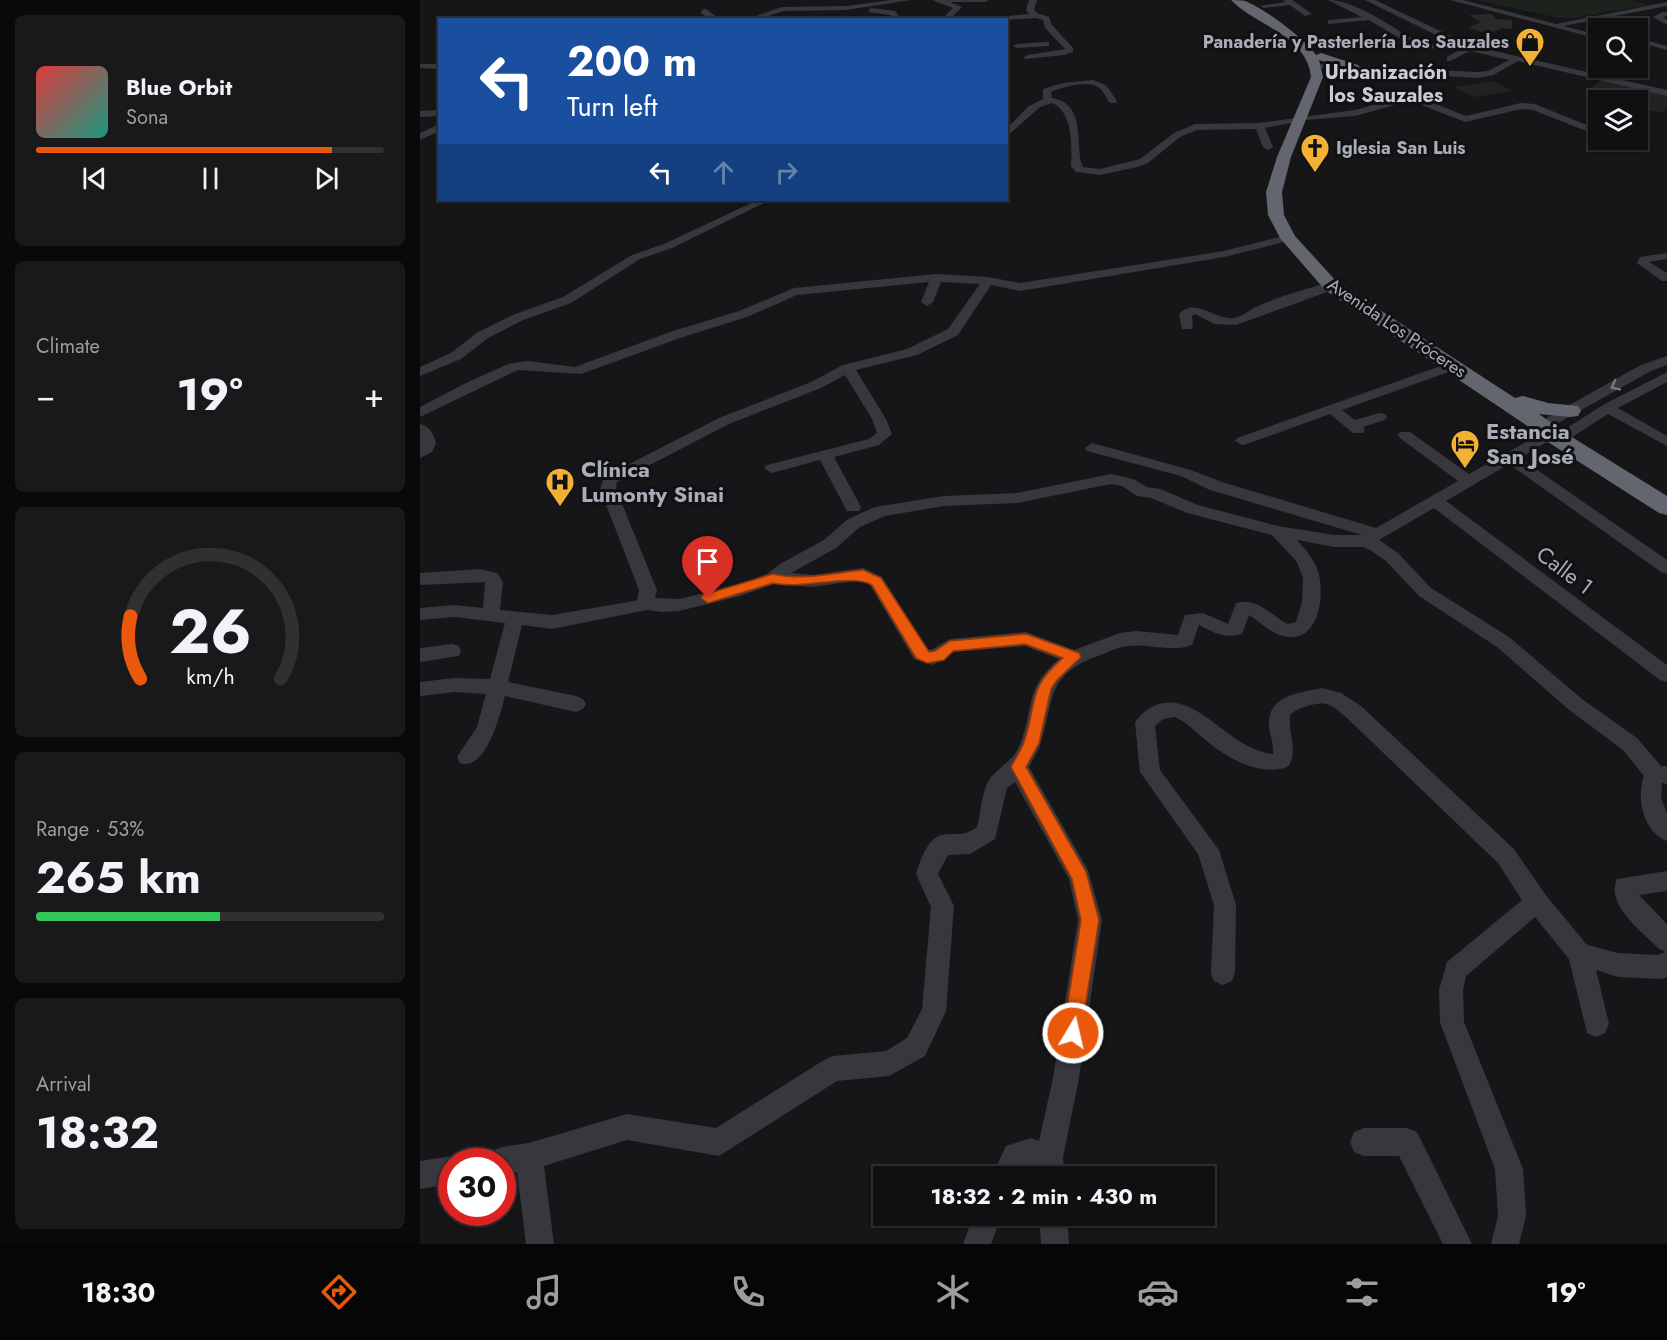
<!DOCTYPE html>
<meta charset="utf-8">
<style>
body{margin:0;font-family:Jost,sans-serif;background:#19191b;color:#f1f3f6;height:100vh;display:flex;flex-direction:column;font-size:22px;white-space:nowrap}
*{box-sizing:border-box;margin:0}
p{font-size:20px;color:#9c9d9f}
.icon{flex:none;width:33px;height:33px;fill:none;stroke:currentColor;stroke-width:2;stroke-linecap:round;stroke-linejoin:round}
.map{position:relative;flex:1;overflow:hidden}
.drawer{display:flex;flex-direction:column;gap:15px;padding:15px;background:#09090a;width:420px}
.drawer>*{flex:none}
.banner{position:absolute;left:18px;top:18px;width:570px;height:183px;border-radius:0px;box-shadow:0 2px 4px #0004,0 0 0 2px #303032;background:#1a4fa0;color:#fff;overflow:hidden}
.buttons{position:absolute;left:1168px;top:18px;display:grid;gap:12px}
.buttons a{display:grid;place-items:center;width:60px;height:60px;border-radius:0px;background:#101012;box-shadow:0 2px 4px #0004,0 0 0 2px #303032;font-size:30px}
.speed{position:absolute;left:18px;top:1148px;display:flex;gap:12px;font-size:30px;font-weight:700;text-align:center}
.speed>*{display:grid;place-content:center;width:78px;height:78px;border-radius:50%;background:#101012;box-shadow:0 2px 4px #0004,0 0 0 2px #303032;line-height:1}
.speed .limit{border:9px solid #d22;background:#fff;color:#111}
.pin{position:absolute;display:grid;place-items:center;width:51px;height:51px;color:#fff;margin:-62px -26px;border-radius:50% 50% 50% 0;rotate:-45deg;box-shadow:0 0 6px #0007}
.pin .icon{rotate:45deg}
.me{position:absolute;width:66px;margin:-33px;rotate:9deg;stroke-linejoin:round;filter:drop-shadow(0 0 4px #0008)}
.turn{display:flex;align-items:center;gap:21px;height:126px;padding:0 30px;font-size:27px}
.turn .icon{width:78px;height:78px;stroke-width:2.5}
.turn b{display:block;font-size:42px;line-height:51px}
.lanes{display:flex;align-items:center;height:57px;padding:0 30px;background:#0003;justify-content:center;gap:30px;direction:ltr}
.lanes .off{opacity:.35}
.big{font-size:45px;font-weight:700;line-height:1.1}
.drawer .widget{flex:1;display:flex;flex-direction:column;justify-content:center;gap:9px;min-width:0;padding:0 21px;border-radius:9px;background:#19191b}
.drawer .dial{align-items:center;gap:0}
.dial svg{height:156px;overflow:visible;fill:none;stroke:#303032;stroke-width:7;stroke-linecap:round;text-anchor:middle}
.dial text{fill:#f1f3f6;stroke:none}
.song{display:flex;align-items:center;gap:18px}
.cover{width:72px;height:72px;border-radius:9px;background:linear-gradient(135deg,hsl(0 70% 55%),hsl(170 70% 35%))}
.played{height:6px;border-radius:3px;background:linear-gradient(90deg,#ea580c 85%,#303032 85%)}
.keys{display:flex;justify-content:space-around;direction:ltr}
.heat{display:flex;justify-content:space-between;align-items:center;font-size:33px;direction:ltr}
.charge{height:9px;border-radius:4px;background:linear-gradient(90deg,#34c759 53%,#303032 0)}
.trip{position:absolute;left:453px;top:1166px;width:342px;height:60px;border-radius:0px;background:#101012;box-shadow:0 2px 4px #0004,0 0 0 2px #303032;font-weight:700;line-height:60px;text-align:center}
.menu{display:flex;height:96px;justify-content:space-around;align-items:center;background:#060607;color:#9c9d9f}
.menu .icon{width:42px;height:42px}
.menu .active{color:#ea580c}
.menu b{font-size:27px;color:#f1f3f6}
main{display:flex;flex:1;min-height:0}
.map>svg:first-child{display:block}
</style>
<main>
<section class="drawer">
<div class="widget">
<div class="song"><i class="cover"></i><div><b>Blue Orbit</b><p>Sona</p></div></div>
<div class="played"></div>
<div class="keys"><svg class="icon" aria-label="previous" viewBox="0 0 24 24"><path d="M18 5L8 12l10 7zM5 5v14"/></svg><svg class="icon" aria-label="pause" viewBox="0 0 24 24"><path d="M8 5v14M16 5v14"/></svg><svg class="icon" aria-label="next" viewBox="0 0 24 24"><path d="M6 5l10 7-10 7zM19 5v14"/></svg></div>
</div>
<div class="widget"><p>Climate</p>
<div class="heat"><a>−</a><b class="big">19°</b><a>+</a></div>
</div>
<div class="widget dial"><svg viewBox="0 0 100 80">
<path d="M14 69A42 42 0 1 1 86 69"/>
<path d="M14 69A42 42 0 0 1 9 37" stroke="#ea580c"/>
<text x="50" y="56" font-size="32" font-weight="700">26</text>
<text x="50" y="72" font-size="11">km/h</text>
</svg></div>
<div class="widget"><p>Range · 53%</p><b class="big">265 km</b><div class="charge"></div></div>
<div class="widget"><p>Arrival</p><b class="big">18:32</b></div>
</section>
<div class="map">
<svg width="1247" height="1244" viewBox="0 0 1247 1244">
<rect width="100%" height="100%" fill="#161618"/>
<!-- built -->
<g fill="#222225">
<polygon points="1181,80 1247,95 1247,108 1243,113 1218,108 1218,100 1187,100 1164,95"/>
<polygon points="1073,81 1093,91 1055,97 1033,87"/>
</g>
<!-- green -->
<polygon fill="#1c231d" points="1058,0 1210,0 1228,5 1152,18 1139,18"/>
<!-- building -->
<polygon fill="#29292c" points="1071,14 1077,19 1092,20 1092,29 1082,28 1069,34 1048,28 1061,22 1049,15"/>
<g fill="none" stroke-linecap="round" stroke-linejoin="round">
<!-- minor -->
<g fill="#37383d" fill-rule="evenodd">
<polygon points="471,0 491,0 426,10 363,11 336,20 324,20 362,7 426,6"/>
<polygon points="512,0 569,0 565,2 530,2 542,7 529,20 521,20 533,8"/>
<polygon points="609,0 617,0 614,10 617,13 629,17 632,25 653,48 653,52 644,55 605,59 604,57 608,55 645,49 625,28 623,20 616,18 584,20 587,16 609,14 606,10"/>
<polygon points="863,0 872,0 892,14 885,16 870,5 844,8 840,6 865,2"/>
<path d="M908,0C936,0 975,29 999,43L1009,45L1030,42L945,0H955L1052,46L1247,90V96L1098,61L1073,75L1057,78L894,68L893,66L897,64L1057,72L1068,71L1089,60L1050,51L1030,61H1027V57L1043,48L1037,45L1009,49L994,47L949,20L908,24V20H911L942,17Z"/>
<polygon points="1030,0 1043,0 1136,24 1247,2 1247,6 1143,26 1179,35 1179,39"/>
<polygon points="451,8 475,11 482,20 474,20 470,15 448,12"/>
<polygon points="283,9 286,9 301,20 292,20 280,13"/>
<polygon points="1242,12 1247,12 1247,16 1243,17 1247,20 1247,25 1233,17"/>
<polygon points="1218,38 1247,46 1247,50 1218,42"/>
<polygon points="626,42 629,42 629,46 597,48 593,46 597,44"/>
<polygon points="0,64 20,64 20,69 0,68"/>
<path d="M673,80L686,85L697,101L696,103H690C686,98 684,91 678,87C667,80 642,87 631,92L632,98C668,104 654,147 663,167L680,169L720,159L754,133L775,124L839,123L935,110L986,96L998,97L1046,116L1101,103L1115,104L1179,130V136L1113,110L1101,109L1045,122L994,102H986L935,116L885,120L845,128L853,147L848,150L843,147L836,129L777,130L760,137L728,163L717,167L680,175L656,172L651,166C652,146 653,112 632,103L620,107L586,137V129L609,106L623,99V89L643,83Z"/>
<polygon points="20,110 20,116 0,117 0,111"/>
<polygon points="20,124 20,131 0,140 0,133"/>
<polygon points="1186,140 1197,140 1205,145 1197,147"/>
<polygon points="338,200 350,200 252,248 220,259 151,303 103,320 68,338 41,359 0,376 0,367 31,353 58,332 95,314 143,297 212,255 244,244"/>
<path d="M868,235L874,238L872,240L804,257L600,291L571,285L538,335L497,355L436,370L466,419L472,434L459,445L414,457L441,507L439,511H427L400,460L352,473L344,468L347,465L449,439L457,433L452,419L425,375L401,388L309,424L197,482L196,489L237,590L235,598L259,599L317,585L347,574L360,564L404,540L428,519L455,507L524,496L597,493L691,474L713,479L727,487L740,489L778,505L858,526L914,535H942L790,490L761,476L667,451L665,448L672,443L771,470L802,482L956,528L1038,481L980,438L978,435L980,432H990L1049,474L1115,437L1116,427L1128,417L1221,365L1247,356V365L1231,371L1138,423L1130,429V435H1136L1183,405L1247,372V382L1198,408L1247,436V446L1188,414L1144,442L1125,443L1100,458L1247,560V574L1241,572L1089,464L1026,501L1247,665V682L1240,680L1014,508L959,540L978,553L1011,588L1089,637L1162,699L1217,738L1241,766H1247V784L1242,783L1241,798L1247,813V841C1223,832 1216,797 1224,776L1203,750L1148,709L1077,647L999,596L966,561L950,550L943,547H914L877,540C885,549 894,559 898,571C905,592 900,640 869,637C853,636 842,623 829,615L822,634C804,639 795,633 779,625L772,645C752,653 730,643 708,646C698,647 688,652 678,656C626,675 635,698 621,742C619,751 613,759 609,767L668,870L682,920L659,1078L643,1157L644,1176H616V1167H605L601,1176H572L586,1146L611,1138L619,1141L633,1078L658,920L649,879L595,782L587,788L575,839L550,854L528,855L518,874L534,906L526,1011L505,1056L469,1076L417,1081L299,1156L207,1140L124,1166L134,1244H106L97,1172L82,1175V1161H68L72,1151L82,1147L109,1143L207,1114L296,1128L404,1060L413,1056L466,1051L487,1038L502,1009L511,907L496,874C500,861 507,839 521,835C538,832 541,838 557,827C561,813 562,788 571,777C582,765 595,759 601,742C614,705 605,688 639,659L605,646L534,652L513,665L494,659L450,585L441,580L393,587L354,584L320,596L259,611L242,612L227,610L132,629L102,625L88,682L156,696L163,699L166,704L163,709L156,712L85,696C80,715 66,772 40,763L37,757L57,727L66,694L34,692L0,696V682L34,678L70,679L85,623L34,617L0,620V608L34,605L63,608L65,582L0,585V573L60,569L77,573L83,582L80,610L132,615L214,601L217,600L219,590L180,489L184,477L299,418L391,382L423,365L487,349L528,329L560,284L521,282L513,302L507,306L501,302L509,282L377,295L327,317L260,338L161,374L98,370L0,417V407L46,383L88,364L108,361L155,367L250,332L319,311L374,288L516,274L568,277L600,283L804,251ZM691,484L702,486L717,496L731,498L767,513L852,535L877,562L883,578L882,602L876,622L868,624C850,615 838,597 816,603L808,624L783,613L765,615L758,635L716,631L700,633L654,650L606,632L530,639L511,650L508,649L462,577L443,568L393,575L371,573L416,548L440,527L465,516L524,506L597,503Z"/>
<polygon points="1247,253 1247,259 1229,262 1247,273 1247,281 1242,281 1217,263 1220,257"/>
<path d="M911,282L917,286L915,289L816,325L794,324L775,314L772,316L773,326L772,329H762L759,314C776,296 795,321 815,318C823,316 828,311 836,307C851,299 892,287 911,282Z"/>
<polygon points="1032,362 1039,366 1037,369 922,410 935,420 960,413 965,414 967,417 965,420 943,427 945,430 943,433 933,433 910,414 827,444 822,445 815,441 817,438"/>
<path d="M0,424C9,426 14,434 16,443L12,452L0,458Z"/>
<polygon points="32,644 39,646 41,651 39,656 0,662 0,648"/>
<path d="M902,688L921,693L941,706L1094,849L1125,894L1167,945L1198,953L1238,955L1246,952L1239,949C1223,932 1185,905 1197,879L1247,871V891L1219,895L1247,924V977L1242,979L1198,977L1176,970L1189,1024L1185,1033L1176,1037L1167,1033L1149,959L1115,917L1046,976L1043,990L1044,1022L1103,1169L1106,1216L1099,1244H1071L1078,1216L1075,1169L1020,1022L1019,990L1027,962L1102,900L1078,863L927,718C921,713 914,706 906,704C896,702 877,708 870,715C868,733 878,749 869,766C843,778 809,759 789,743C778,734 768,723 755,717L743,719L735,726L740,770L799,850L816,905L815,973L812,981L803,985L794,981L791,973L794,905L778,854L720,772L715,723C719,715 727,709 736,705C778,690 808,750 853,754C854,744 850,736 849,726C847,695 879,693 902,688Z"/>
<polygon points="944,1128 987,1128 997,1132 1052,1244 1023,1244 979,1156 944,1156 934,1152 930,1142 934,1132"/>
<polygon points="32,1156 42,1161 32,1161 32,1184 0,1189 0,1161"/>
<polygon points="554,1215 582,1215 571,1244 543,1244"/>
<polygon points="619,1215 647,1215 649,1244 621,1244"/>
</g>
<!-- highway -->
<path fill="#63666e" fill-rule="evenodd" d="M811,0C815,0 821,0 825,1C845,9 884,38 896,55L901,53L938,65L940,68L934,72L899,60L903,77L871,157L862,192L864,215L875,236L917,282L1095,398L1103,396L1128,403L1158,406L1161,411L1158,416L1150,417L1119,414L1147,434L1247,496V515L1239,513L1131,444L1106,425L905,290L860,238L848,215L846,192L857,157L891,77C887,35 836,26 811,0Z"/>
</g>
<!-- one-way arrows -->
<defs><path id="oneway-chevron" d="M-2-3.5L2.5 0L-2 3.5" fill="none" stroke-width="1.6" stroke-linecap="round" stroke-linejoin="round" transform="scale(1.5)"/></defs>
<use stroke="#757881" href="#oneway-chevron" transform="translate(1195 386) rotate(153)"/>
<!-- route -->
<path fill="#ea580c" stroke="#983908" stroke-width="1.5" d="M443,570L461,578L509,652L515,651L530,641L606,634L659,653L661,657L637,680L631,689L619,743L606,767L666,872L679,920L660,1039L653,1042L646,1039L643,1033L661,920L652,879L591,767C595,759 601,751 604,742C618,702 606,690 643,658L605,644L533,651L524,660L507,663L496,658L452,585C430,573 383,590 353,583L288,603L281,598L283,595L353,574C382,581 414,573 443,570Z"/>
<!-- icons -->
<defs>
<g id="shop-pin" transform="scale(1.5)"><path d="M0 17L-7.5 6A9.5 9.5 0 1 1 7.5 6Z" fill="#f2b134" stroke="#111113"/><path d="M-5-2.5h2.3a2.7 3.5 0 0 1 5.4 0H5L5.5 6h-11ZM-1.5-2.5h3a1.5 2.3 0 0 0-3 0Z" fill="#111"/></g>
<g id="church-pin" transform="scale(1.5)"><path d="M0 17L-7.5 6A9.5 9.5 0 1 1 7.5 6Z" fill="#f2b134" stroke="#111113"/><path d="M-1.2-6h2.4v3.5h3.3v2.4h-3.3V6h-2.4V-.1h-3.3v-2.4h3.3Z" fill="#111"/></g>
<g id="hotel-pin" transform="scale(1.5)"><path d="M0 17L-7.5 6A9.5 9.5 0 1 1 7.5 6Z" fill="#f2b134" stroke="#111113"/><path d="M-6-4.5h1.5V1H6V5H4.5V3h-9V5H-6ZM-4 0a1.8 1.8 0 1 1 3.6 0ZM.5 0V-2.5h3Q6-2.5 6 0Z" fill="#111"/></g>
<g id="hospital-pin" transform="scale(1.5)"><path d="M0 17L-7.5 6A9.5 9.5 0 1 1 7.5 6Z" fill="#f2b134" stroke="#111113"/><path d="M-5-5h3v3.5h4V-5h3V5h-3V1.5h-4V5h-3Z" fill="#111"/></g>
</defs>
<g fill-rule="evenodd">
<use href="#shop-pin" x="1110" y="42"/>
<use href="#church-pin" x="895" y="148"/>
<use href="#hotel-pin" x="1045" y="444"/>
<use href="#hospital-pin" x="140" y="482"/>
</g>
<g text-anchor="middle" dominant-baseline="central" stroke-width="6" stroke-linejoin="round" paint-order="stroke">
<!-- far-poi labels -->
<g font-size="18" font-weight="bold" fill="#a8adb8" stroke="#111113" text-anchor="end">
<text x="1089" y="42">Panadería y Pasterlería Los Sauzales</text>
<text x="916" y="148" text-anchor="start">Iglesia San Luis</text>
</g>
<!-- far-street labels -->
<g font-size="18" fill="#a8adb8" stroke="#111113">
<text transform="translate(977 328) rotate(34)">Avenida Los Próceres</text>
</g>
<!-- far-neighbourhood labels -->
<g font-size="20" font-weight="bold" fill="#c9ccd4" stroke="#111113">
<text x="966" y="72">Urbanización<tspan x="966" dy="23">los Sauzales</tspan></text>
</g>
<!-- poi labels -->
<g font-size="22" font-weight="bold" fill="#a8adb8" stroke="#111113" text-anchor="start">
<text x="1066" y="431">Estancia<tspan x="1066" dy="25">San José</tspan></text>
<text x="161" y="469">Clínica<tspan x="161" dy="25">Lumonty Sinai</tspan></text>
</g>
<!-- street labels -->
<g font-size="22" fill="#a8adb8" stroke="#111113">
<text transform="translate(1145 570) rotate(37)">Calle 1</text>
</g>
</g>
</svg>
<div class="buttons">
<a><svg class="icon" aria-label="search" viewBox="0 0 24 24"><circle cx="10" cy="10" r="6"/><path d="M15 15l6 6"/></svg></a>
<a><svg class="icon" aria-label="layers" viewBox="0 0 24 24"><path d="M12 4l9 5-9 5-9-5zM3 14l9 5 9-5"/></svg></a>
</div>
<div class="speed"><div class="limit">30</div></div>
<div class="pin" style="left:288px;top:598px;background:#d93025"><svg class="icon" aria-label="arrive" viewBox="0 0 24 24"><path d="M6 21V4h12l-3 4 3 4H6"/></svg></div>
<svg class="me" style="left:653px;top:1033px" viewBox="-20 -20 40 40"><circle r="17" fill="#ea580c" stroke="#fff" stroke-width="3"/><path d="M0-11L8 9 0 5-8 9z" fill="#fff"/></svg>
<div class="trip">18:32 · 2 min · 430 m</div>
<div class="banner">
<div class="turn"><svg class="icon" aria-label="left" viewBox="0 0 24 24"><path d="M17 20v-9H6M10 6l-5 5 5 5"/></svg><div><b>200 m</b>Turn left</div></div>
<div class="lanes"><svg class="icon" aria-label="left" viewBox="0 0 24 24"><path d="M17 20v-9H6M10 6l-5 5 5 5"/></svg><svg class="icon off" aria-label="ahead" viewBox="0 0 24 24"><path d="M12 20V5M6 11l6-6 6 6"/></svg><svg class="icon off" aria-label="right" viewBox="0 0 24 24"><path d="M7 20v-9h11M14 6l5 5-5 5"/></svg></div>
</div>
</div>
</main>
<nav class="menu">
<b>18:30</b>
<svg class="icon active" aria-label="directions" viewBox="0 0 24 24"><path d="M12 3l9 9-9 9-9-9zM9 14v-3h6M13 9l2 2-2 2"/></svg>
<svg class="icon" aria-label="music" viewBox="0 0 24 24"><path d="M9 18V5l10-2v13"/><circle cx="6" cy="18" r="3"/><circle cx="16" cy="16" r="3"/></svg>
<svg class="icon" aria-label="phone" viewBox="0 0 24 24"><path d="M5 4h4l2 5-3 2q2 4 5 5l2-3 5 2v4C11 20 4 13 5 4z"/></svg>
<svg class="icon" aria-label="climate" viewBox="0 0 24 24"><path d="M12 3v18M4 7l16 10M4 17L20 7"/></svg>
<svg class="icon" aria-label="car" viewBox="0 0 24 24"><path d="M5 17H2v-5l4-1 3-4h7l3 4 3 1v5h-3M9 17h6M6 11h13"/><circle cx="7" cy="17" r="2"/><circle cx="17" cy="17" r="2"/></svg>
<svg class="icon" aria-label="filters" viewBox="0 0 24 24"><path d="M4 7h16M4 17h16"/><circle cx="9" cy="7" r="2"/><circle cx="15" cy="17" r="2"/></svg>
<b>19°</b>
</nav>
